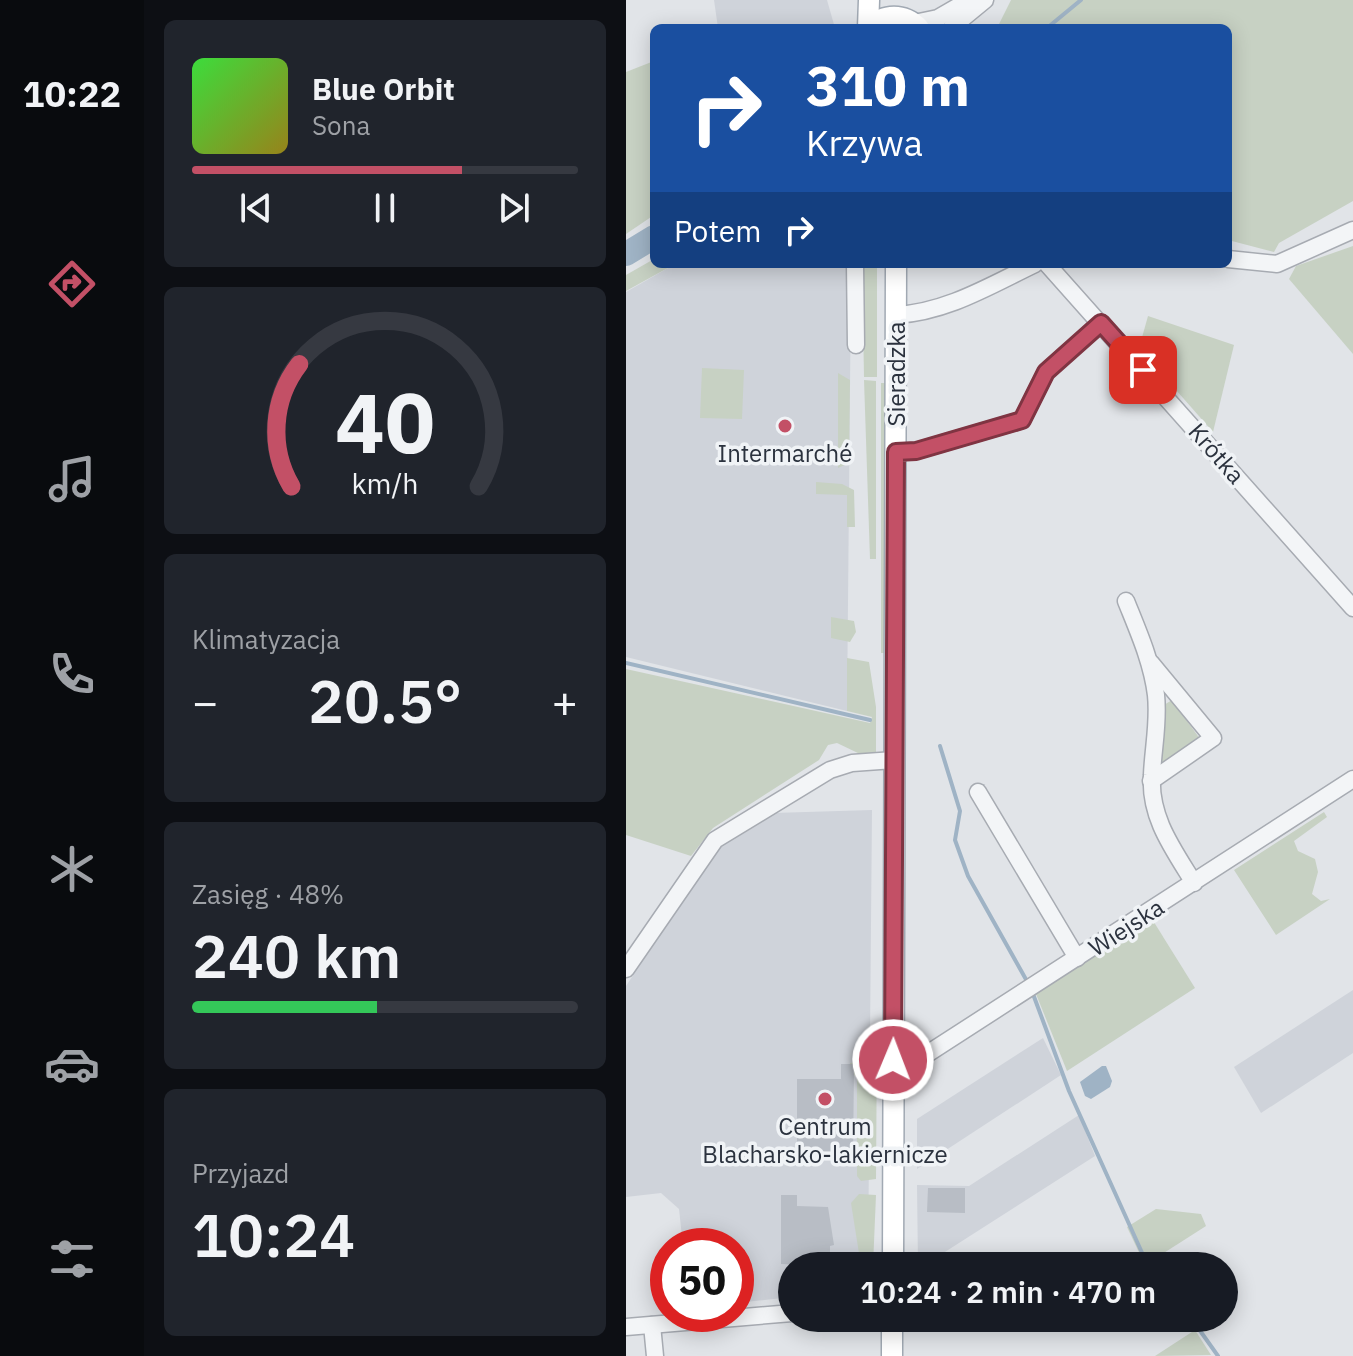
<!DOCTYPE html>
<html lang="pl">
<meta charset="utf-8">
<style>
body{margin:0;font-family:"IBM Plex Sans",sans-serif;background:#20242c;color:#f1f3f6;height:100vh;display:flex;flex-direction:column;font-size:30px;white-space:nowrap}
*{box-sizing:border-box;margin:0}
p{font-size:26px;color:#9ea1a6}
.icon{flex:none;width:44px;height:44px;fill:none;stroke:currentColor;stroke-width:2;stroke-linecap:round;stroke-linejoin:round}
.map{position:relative;flex:1;overflow:hidden}
.drawer{display:flex;flex-direction:column;gap:20px;padding:20px;background:#0d0f14;width:482px}
.drawer>*{flex:none}
.hud{position:absolute;left:24px;top:24px;width:582px;height:244px;border-radius:12px;box-shadow:0 4px 20px #0003;background:#1a4fa0;color:#fff;overflow:hidden}
.speed{position:absolute;left:24px;top:1228px;display:flex;gap:16px;font-size:40px;font-weight:700;text-align:center}
.speed>*{display:grid;place-content:center;width:104px;height:104px;border-radius:50%;background:#171b24;box-shadow:0 4px 20px #0003;line-height:1}
.speed .limit{border:12px solid #d22;background:#fff;color:#111}
.pin{position:absolute;display:grid;place-items:center;width:68px;height:68px;color:#fff;margin:-34px;border-radius:16px;box-shadow:0 4px 12px #0006}
.me{position:absolute;width:88px;margin:-44px;rotate:1deg;stroke-linejoin:round;filter:drop-shadow(0 0 6px #0008)}
.turn{display:flex;align-items:center;gap:28px;height:168px;padding:0 24px;font-size:36px}
.turn .icon{width:104px;height:104px;stroke-width:2.5}
.turn b{display:block;font-size:56px;line-height:68px}
.then{display:flex;align-items:center;height:76px;padding:0 24px;background:#0003;gap:16px;font-size:30px}
.big{font-size:60px;font-weight:600;line-height:1.1}
.drawer .card{flex:1;display:flex;flex-direction:column;justify-content:center;gap:12px;min-width:0;padding:0 28px;border-radius:12px;background:#20242c}
.drawer .dial{align-items:center;gap:0}
.dial svg{height:208px;overflow:visible;fill:none;stroke:#363941;stroke-width:7;stroke-linecap:round;text-anchor:middle}
.dial text{fill:#f1f3f6;stroke:none}
.song{display:flex;align-items:center;gap:24px}
.cover{width:96px;height:96px;border-radius:12px;background:linear-gradient(135deg,hsl(120 70% 55%),hsl(50 70% 35%))}
.played{height:8px;border-radius:4px;background:linear-gradient(90deg,#c35066 70%,#363941 70%)}
.keys{display:flex;justify-content:space-around;direction:ltr}
.heat{display:flex;justify-content:space-between;align-items:center;font-size:44px;direction:ltr}
.charge{height:12px;border-radius:6px;background:linear-gradient(90deg,#34c759 48%,#363941 0)}
.trip{position:absolute;left:152px;top:1252px;width:460px;height:80px;border-radius:40px;background:#171b24;box-shadow:0 4px 20px #0003;font-weight:600;line-height:80px;text-align:center}
main{display:flex;flex:1;min-height:0}
.tabs{display:flex;flex-direction:column;width:144px;justify-content:space-around;align-items:center;background:#090b0e;color:#9ea1a6}
.tabs .icon{width:56px;height:56px}
.tabs .selected{color:#c35066}
.tabs b{font-size:36px;color:#f1f3f6}
.map>svg:first-child{display:block}
</style>
<main>
<nav class="tabs">
<b>10:22</b>
<svg class="icon selected" aria-label="directions" viewBox="0 0 24 24"><path d="M12 3l9 9-9 9-9-9zM9 14v-3h6M13 9l2 2-2 2"/></svg>
<svg class="icon" aria-label="music" viewBox="0 0 24 24"><path d="M9 18V5l10-2v13"/><circle cx="6" cy="18" r="3"/><circle cx="16" cy="16" r="3"/></svg>
<svg class="icon" aria-label="phone" viewBox="0 0 24 24"><path d="M5 4h4l2 5-3 2q2 4 5 5l2-3 5 2v4C11 20 4 13 5 4z"/></svg>
<svg class="icon" aria-label="climate" viewBox="0 0 24 24"><path d="M12 3v18M4 7l16 10M4 17L20 7"/></svg>
<svg class="icon" aria-label="car" viewBox="0 0 24 24"><path d="M5 17H2v-5l4-1 3-4h7l3 4 3 1v5h-3M9 17h6M6 11h13"/><circle cx="7" cy="17" r="2"/><circle cx="17" cy="17" r="2"/></svg>
<svg class="icon" aria-label="filters" viewBox="0 0 24 24"><path d="M4 7h16M4 17h16"/><circle cx="9" cy="7" r="2"/><circle cx="15" cy="17" r="2"/></svg>
</nav>
<section class="drawer">
<div class="card">
<div class="song"><i class="cover"></i><div><b>Blue Orbit</b><p>Sona</p></div></div>
<div class="played"></div>
<div class="keys"><svg class="icon" aria-label="previous" viewBox="0 0 24 24"><path d="M18 5L8 12l10 7zM5 5v14"/></svg><svg class="icon" aria-label="pause" viewBox="0 0 24 24"><path d="M8 5v14M16 5v14"/></svg><svg class="icon" aria-label="next" viewBox="0 0 24 24"><path d="M6 5l10 7-10 7zM19 5v14"/></svg></div>
</div>
<div class="card dial"><svg viewBox="0 0 100 80">
<path d="M14 69A42 42 0 1 1 86 69"/>
<path d="M14 69A42 42 0 0 1 17 22" stroke="#c35066"/>
<text x="50" y="56" font-size="32" font-weight="700">40</text>
<text x="50" y="72" font-size="11">km/h</text>
</svg></div>
<div class="card"><p>Klimatyzacja</p>
<div class="heat"><a>−</a><b class="big">20.5°</b><a>+</a></div>
</div>
<div class="card"><p>Zasięg · 48%</p><b class="big">240 km</b><div class="charge"></div></div>
<div class="card"><p>Przyjazd</p><b class="big">10:24</b></div>
</section>
<div class="map">
<svg width="727" height="1356" viewBox="0 0 727 1356">
<rect width="100%" height="100%" fill="#e1e4e8"/>
<!-- built -->
<g fill="#cfd3da">
<polygon points="88,0 201,0 209,28 92,28"/>
<polygon points="49,264 221,264 225,280 221,711 0,657 0,292"/>
<polygon points="246,810 242,1266 166,1266 166,1297 110,1303 110,1246 57,1246 53,1209 35,1193 0,1197 0,986 92,847 147,813"/>
<polygon points="727,990 727,1053 635,1113 608,1067"/>
<polygon points="417,1038 435,1075 291,1169 291,1119"/>
<polygon points="453,1115 469,1156 297,1266 292,1266 291,1185 343,1186"/>
</g>
<!-- green -->
<g fill="#c7d1c3">
<polygon points="385,0 727,0 727,201 653,243 648,252 602,240 602,28 371,28"/>
<polygon points="28,61 28,215 0,234 0,72"/>
<polygon points="727,246 727,354 663,279 670,266"/>
<polygon points="28,259 28,264 49,264 0,291 0,275"/>
<polygon points="236,264 251,264 251,377 238,377"/>
<polygon points="522,316 608,345 587,432 513,348"/>
<polygon points="76,368 118,370 116,419 74,418"/>
<polygon points="212,373 224,380 223,463 212,468"/>
<polygon points="238,380 250,381 250,559 244,559"/>
<rect x="255" y="383" width="6" height="270"/>
<polygon points="190,482 216,484 228,490 229,527 221,527 221,495 190,494"/>
<polygon points="205,617 228,621 230,632 224,642 205,638"/>
<polygon points="221,658 243,662 250,707 250,753 234,754 211,743 202,745 193,760 87,828 65,856 0,835 0,669 244,723 246,717 221,711"/>
<polygon points="546,700 574,739 534,767 538,705"/>
<polygon points="698,812 701,817 668,841 672,851 689,859 692,872 686,894 695,901 704,899 650,935 608,870"/>
<polygon points="526,919 569,988 441,1071 410,994"/>
<polygon points="245,1031 251,1032 250,1179 235,1181 231,1176 231,1076 226,1075 224,1063 244,1061"/>
<polygon points="233,1194 250,1195 247,1266 235,1266 225,1203"/>
<polygon points="530,1209 575,1214 580,1226 519,1265 501,1227"/>
<polygon points="569,1330 585,1355 529,1356"/>
</g>
<!-- water -->
<polygon fill="#9fb3c5" points="476,1066 480,1066 486,1081 484,1087 465,1099 459,1096 454,1082"/>
<g fill="none" stroke-linecap="round" stroke-linejoin="round">
<!-- stream -->
<g stroke="#9fb3c5" stroke-width="4">
<polyline points="421,28 455,0"/>
<polyline points="0,663 244,720"/>
<polyline points="314,746 334,811 329,840 342,876 402,983"/>
<polyline points="407,994 443,1091 522,1266"/>
<polyline points="565,1318 592,1356"/>
</g>
<!-- river -->
<polyline stroke="#9fb3c5" stroke-width="24" points="0,254 28,237"/>
</g>
<!-- building -->
<g fill="#b8bdc5">
<polygon points="215,1064 228,1064 227,1160 171,1160 171,1079 215,1079"/>
<polygon points="302,1188 339,1188 339,1213 301,1212"/>
<polygon points="155,1195 171,1195 171,1206 202,1207 208,1245 204,1246 204,1259 200,1266 155,1264"/>
</g>
<g fill="none" stroke-linecap="round" stroke-linejoin="round">
<!-- minor casing -->
<g stroke="#a7abb2" stroke-width="19">
<g id="minor">
<polyline points="288,23 312,18 343,0"/>
<polyline points="325,28 359,0"/>
<polyline points="602,259 651,264 727,230"/>
<polyline points="229,264 230,345"/>
<polyline points="421,264 727,608"/>
<path d="M270,315C321,312 363,286 409,264"/>
<polyline points="270,452 290,451 396,420 420,372 475,323"/>
<path d="M500,601C512,631 526,662 530,695C533,723 527,748 526,775C523,817 547,849 568,883"/>
<polyline points="525,663 587,738 525,781"/>
<polyline points="352,792 451,958"/>
<polyline points="0,969 89,840 204,770 226,763 268,760"/>
<polyline points="267,1060 298,1056 727,779"/>
<polyline points="26,1325 29,1356"/>
<polyline points="0,1327 166,1313"/>
</g>
</g>
<!-- major casing -->
<g stroke="#a1a9b3" stroke-width="23">
<g id="major">
<polyline points="242,28 243,0"/>
<path d="M243,28C258,13 278,13 293,28"/>
<polyline points="267,1266 270,264"/>
<polyline points="266,1356 266,1318"/>
</g>
</g>
<!-- minor -->
<use href="#minor" stroke="#f3f5f7" stroke-width="16"/>
<!-- major -->
<use href="#major" stroke="#fff" stroke-width="20"/>
</g>
<g fill="none" stroke-linecap="round" stroke-linejoin="round">
<!-- route casing -->
<g stroke="#7f3442" stroke-width="20">
<polyline id="route" points="267,1060 270,452 290,451 396,420 420,372 475,323 517,370"/>
</g>
<!-- route -->
<use href="#route" stroke="#c35066" stroke-width="14"/>
</g>
<!-- markers -->
<g fill="#c35066" stroke="#f0f3f6" stroke-width="3">
<circle cx="159" cy="426" r="8"/>
<circle cx="199" cy="1099" r="8"/>
</g>
<g text-anchor="middle" dominant-baseline="central" stroke-width="7" stroke-linejoin="round" paint-order="stroke">
<!-- street labels -->
<g font-size="24" fill="#2b323e" stroke="#f0f3f6">
<text transform="translate(270 374) rotate(-90)">Sieradzka</text>
<text transform="translate(591 453) rotate(49)">Krótka</text>
<text transform="translate(500 927) rotate(-33)">Wiejska</text>
</g>
<!-- poi labels -->
<g font-size="24" fill="#2b323e" stroke="#f0f3f6">
<text x="159" y="453">Intermarché</text>
<text x="199" y="1126">Centrum<tspan x="199" dy="28">Blacharsko-lakiernicze</tspan></text>
</g>
</g>
</svg>
<div class="speed"><div class="limit">50</div></div>
<div class="pin" style="left:517px;top:370px;background:#d93025"><svg class="icon" aria-label="arrive" viewBox="0 0 24 24"><path d="M6 21V4h12l-3 4 3 4H6"/></svg></div>
<svg class="me" style="left:267px;top:1060px" viewBox="-20 -20 40 40"><circle r="17" fill="#c35066" stroke="#fff" stroke-width="3"/><path d="M0-11L8 9 0 5-8 9z" fill="#fff"/></svg>
<div class="trip">10:24 · 2 min · 470 m</div>
<div class="hud">
<div class="turn"><svg class="icon" aria-label="right" viewBox="0 0 24 24"><path d="M7 20v-9h11M14 6l5 5-5 5"/></svg><div><b>310 m</b>Krzywa</div></div>
<div class="then">Potem<svg class="icon" aria-label="right" viewBox="0 0 24 24"><path d="M7 20v-9h11M14 6l5 5-5 5"/></svg></div>
</div>
</div>
</main>
